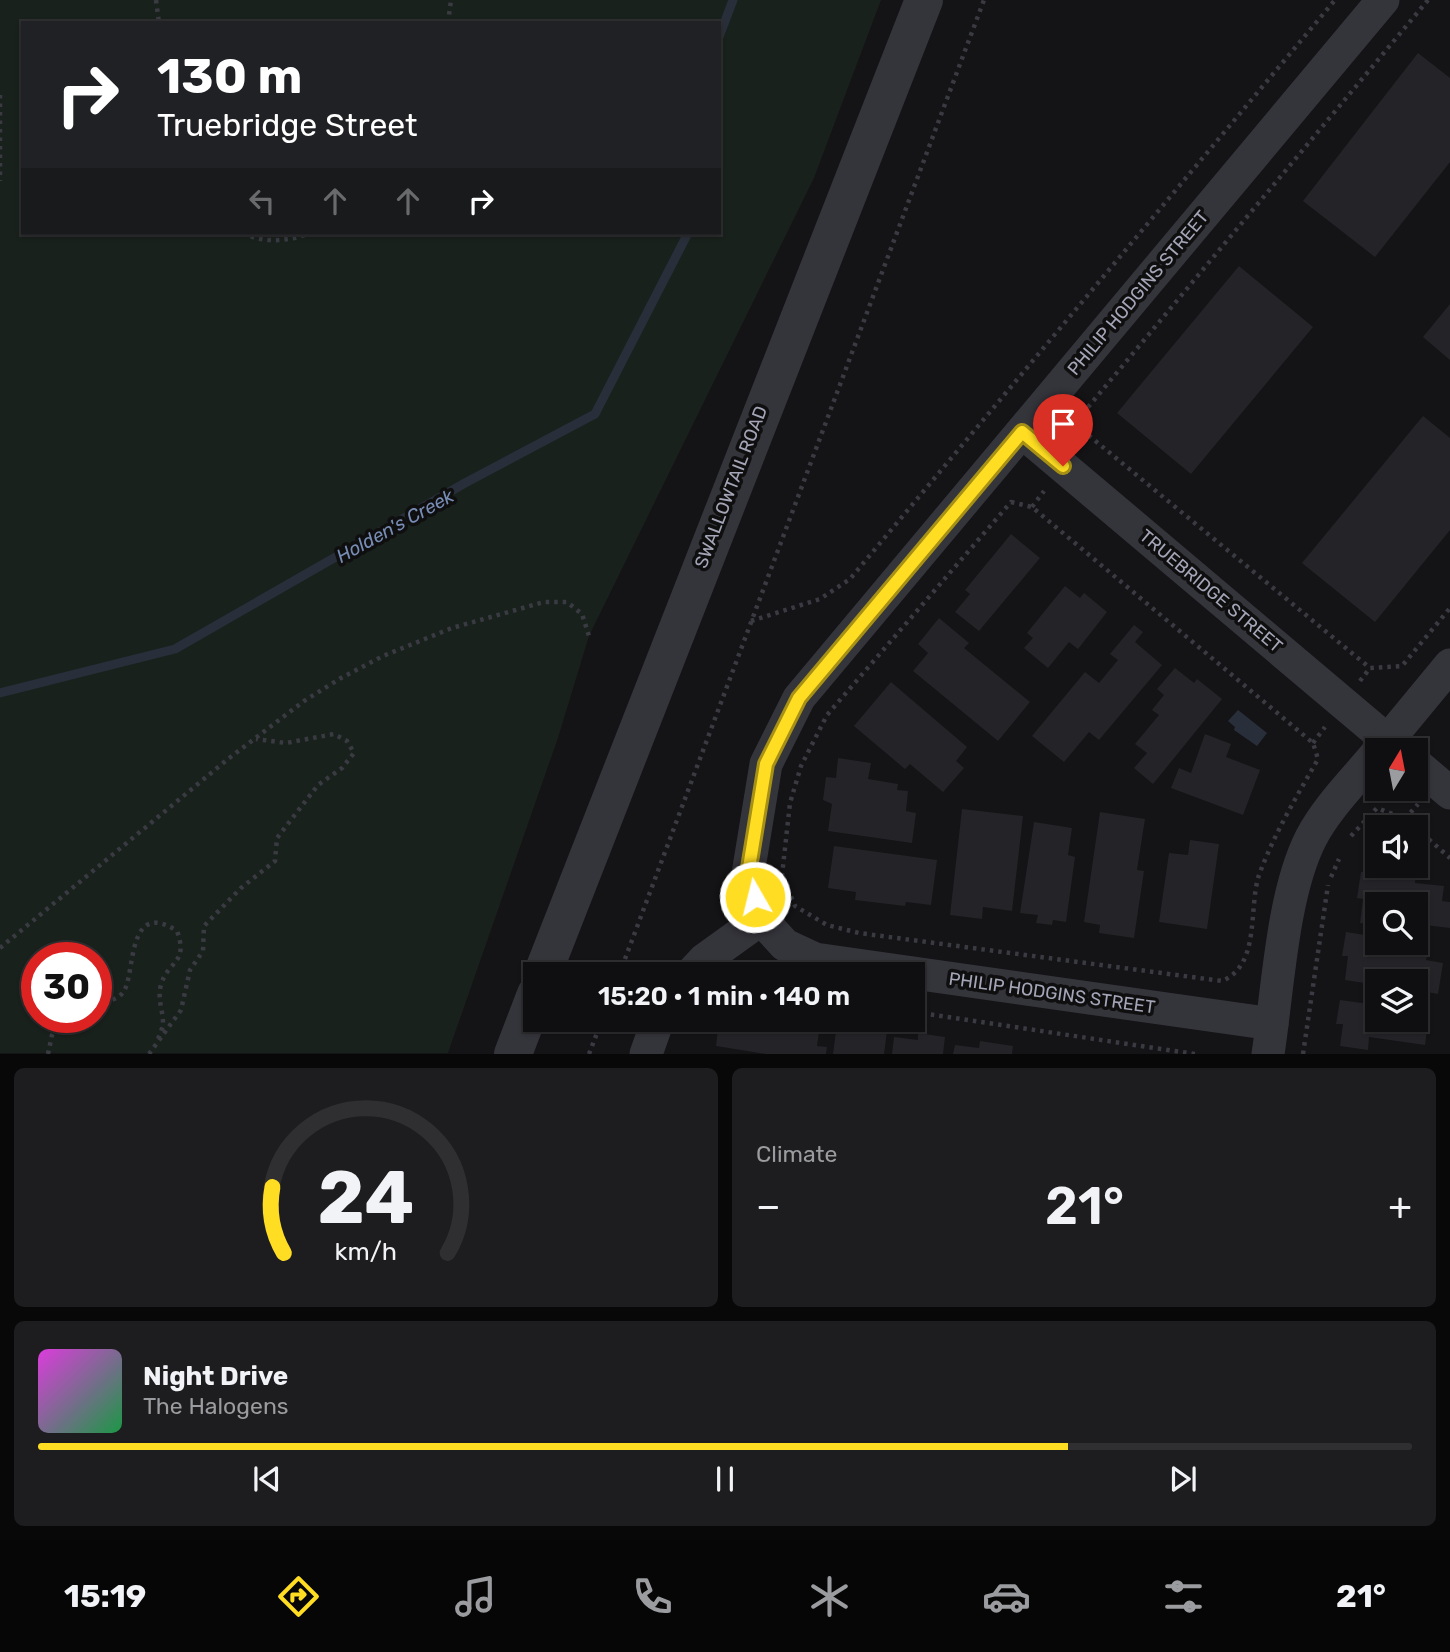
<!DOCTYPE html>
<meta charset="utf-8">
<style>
body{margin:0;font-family:Rubik,sans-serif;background:#1d1c1e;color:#f1f3f6;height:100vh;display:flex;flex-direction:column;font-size:26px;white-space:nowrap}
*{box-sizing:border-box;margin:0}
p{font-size:23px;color:#9b9c9f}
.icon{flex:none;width:38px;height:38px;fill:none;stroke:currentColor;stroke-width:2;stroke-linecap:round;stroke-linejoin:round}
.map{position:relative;height:1054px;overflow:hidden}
.panel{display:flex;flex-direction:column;gap:14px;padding:14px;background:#080809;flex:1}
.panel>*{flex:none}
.banner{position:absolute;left:21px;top:21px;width:700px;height:214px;border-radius:0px;box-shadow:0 2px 5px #0004,0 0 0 2px #2f2e30;background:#202124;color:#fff;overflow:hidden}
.needle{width:46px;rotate:10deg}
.controls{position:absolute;left:1365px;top:738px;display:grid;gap:14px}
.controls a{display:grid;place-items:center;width:63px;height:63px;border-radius:0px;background:#0f0e10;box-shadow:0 2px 5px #0004,0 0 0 2px #2f2e30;font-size:35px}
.speed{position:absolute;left:21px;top:942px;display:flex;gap:14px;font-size:35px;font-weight:700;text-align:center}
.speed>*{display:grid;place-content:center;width:91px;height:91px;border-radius:50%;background:#0f0e10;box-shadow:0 2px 5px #0004,0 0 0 2px #2f2e30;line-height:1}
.speed .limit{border:10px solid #d22;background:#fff;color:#111}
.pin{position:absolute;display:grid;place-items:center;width:60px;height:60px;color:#fff;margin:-72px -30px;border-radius:50% 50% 50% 0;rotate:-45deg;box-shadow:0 0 7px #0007}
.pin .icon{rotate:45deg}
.me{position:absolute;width:77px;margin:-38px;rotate:352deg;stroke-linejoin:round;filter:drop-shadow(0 0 5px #0008)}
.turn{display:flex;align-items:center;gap:24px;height:147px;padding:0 21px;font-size:32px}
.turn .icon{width:91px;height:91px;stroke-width:2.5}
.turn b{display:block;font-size:49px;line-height:60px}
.lanes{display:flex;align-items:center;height:66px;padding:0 21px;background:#0003;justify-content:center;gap:35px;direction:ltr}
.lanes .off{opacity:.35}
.big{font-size:52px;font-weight:600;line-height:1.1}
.panel .card{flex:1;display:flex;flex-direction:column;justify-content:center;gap:10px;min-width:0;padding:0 24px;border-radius:10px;background:#1d1c1e}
.panel .dial{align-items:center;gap:0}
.dial svg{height:182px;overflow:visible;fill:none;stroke:#2f2e30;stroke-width:7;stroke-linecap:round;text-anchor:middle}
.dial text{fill:#f1f3f6;stroke:none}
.song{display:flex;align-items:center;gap:21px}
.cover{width:84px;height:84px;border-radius:10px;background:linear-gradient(135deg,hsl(300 70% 55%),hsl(140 70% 35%))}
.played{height:7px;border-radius:4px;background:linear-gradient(90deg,#fd2 75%,#2f2e30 75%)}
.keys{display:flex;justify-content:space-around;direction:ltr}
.heat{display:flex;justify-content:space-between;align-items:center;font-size:38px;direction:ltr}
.panel .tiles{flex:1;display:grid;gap:14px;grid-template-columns:1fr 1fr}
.card:last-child{grid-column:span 2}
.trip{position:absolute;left:523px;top:962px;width:402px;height:70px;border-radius:0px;background:#0f0e10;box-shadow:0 2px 5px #0004,0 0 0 2px #2f2e30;font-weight:600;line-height:70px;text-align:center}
.dock{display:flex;height:112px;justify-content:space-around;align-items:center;background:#060606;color:#9b9c9f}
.dock .icon{width:49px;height:49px}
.dock .active{color:#fd2}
.dock b{font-size:32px;color:#f1f3f6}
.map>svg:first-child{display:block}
</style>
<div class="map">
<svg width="1450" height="1054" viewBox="0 0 1450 1054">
<rect width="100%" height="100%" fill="#141315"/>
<!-- green -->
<path fill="#19211c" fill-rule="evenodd" d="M0,0H881L814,178L589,636L558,738L448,1053H0ZM23,23H719V233H23ZM37,957H96V1017H37Z"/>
<!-- water -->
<polygon fill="#292f3a" points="1238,710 1267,733 1257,746 1234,730 1235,727 1228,721"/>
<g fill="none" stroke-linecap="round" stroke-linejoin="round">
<!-- stream -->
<g stroke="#292f3a" stroke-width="9">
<polyline points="719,37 733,0"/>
<polyline points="0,693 175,649 465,483 595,414 688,233"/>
</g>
</g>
<!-- building -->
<g fill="#242327">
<polygon points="1418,53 1450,78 1450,162 1375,257 1303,201"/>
<polygon points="1239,266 1313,327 1191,474 1117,413"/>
<polygon points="1450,304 1450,360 1423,337"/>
<polygon points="1423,416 1450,438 1450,530 1375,622 1302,563"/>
<polygon points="1011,534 1040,558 979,631 955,612 970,594 965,590"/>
<polygon points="1065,586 1080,598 1084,593 1107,612 1078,649 1069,642 1048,668 1024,648 1033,638 1027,633"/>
<polygon points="939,618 969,643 964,648 1030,702 998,741 913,671 928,653 918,644"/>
<polygon points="1134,625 1143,632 1135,642 1162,665 1099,740 1089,732 1064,762 1032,736 1085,672 1099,683 1118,660 1110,654"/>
<polygon points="1175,668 1194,683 1197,679 1222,699 1153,784 1134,768 1147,753 1135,744 1159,715 1152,710 1164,695 1157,689"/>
<polygon points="891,682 967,747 956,761 964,768 943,792 910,764 905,769 854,726"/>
<polygon points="1205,734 1231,744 1226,757 1260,770 1243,815 1171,788 1179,768 1191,773"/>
<polygon points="838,758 871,763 868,779 898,784 897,790 908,791 906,811 916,813 912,843 828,831 832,804 823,800 826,777 836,778"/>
<polygon points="962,809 1023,816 1012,911 983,907 982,919 950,915"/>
<polygon points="1100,812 1145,819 1137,870 1144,871 1134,938 1099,933 1100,925 1084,922"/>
<polygon points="1034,822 1072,828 1068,855 1075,857 1066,922 1053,920 1052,925 1036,923 1038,915 1020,913"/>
<polygon points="1190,840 1219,844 1207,929 1159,922 1169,853 1188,855"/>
<polygon points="834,846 937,860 931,905 906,902 905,906 855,900 856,892 828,888"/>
<polygon points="1373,858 1377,858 1377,866 1398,866 1398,869 1416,872 1415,883 1444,886 1442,901 1450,902 1450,928 1416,924 1416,905 1377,905 1377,925 1360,923 1363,899 1357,898 1361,872 1365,872 1366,865 1372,866"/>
<polygon points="1346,932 1377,937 1377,943 1402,943 1401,946 1428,950 1426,960 1443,963 1438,994 1416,990 1416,982 1377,982 1377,985 1345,980 1348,956 1342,956"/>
<polygon points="1340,1000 1377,1005 1377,1020 1428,1023 1425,1045 1369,1037 1368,1050 1340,1046 1343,1024 1336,1024"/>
<polygon points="719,1020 801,1020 800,1029 819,1032 817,1046 827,1047 826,1054 766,1054 716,1046"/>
<polygon points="837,1024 887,1031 884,1054 833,1054"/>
<polygon points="918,1033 945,1037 943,1054 892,1054 894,1037 918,1040"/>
<polygon points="980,1041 1013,1046 1012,1054 953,1054 955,1045 979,1048"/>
</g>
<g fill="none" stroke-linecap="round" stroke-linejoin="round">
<!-- path -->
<g stroke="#3a3b42" stroke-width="4.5" stroke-dasharray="3.5 5" stroke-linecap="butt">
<polyline points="156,0 159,23"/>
<polyline points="1428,0 1084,412 1087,434 1370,668 1402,666 1450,608"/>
<polyline points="448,23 451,0"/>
<polyline points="0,95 0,181"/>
<path d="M243,233C264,244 289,241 311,233"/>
<path d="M1011,502L1032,507L1313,743L1318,759C1297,796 1274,834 1259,875C1248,908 1261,965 1222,981L859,933L827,925L795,906L782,875L790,803L801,766L827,715Z"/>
<polyline points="1032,507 1044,491"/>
<polyline points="751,621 820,599 850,579 1335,0"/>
<polyline points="1360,681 1370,668"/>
<polyline points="1313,743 1325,727"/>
<polyline points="1405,819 1418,804"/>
<polyline points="1416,828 1450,858"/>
<polyline points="1351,836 1377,808 1405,819 1415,828"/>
<polyline points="1331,877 1339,859"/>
<polyline points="0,948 228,759 304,701 341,678 383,656 452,628 544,602 567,602 582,614 589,636"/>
<polyline points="621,968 662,974"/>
<polyline points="619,975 984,0"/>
<path d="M96,1004C107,1001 120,1000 125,989C135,969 128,899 177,931C189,964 168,960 161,985C157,998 163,1010 163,1023C163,1027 160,1034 158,1039"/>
<polyline points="914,1012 1195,1054"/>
<polyline points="48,1054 52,1035 61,1017"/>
<polyline points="149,1054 181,1010 190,970 203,951 204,926 241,888 275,861 277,838 318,785 342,768 354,753 347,741 334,734 286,743 256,739"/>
<polyline points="589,1054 602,1020"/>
<polyline points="1303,1054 1328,885"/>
</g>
<!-- minor -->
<g stroke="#34343b" stroke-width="33">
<polyline points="1022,432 1400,751"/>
<polyline points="1379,751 1450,665"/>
<polyline points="1416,764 1450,793"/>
<polyline points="690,975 704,960 761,919"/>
<polyline points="1272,1024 815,959 785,945 761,919 748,874 766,764 799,698 1383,0"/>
<polyline points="646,1054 658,1020"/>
<path d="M1268,1054C1278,989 1282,895 1311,838C1327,807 1355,780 1377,753"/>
</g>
<!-- tertiary -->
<g stroke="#34343b" stroke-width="38">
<polyline points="542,975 924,0"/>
<polyline points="513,1054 536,994"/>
</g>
</g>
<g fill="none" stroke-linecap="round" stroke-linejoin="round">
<!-- route casing -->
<g stroke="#a69016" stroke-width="18">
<polyline id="route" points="755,897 748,874 766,764 799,698 1022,432 1063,466"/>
</g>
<!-- route -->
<use href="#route" stroke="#fd2" stroke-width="12"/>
</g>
<g text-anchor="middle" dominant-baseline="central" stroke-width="7" stroke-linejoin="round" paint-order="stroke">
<!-- street labels -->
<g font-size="18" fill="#a4a6b7" stroke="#0f0f10">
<text transform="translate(1138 293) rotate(-50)">PHILIP HODGINS STREET</text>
<text transform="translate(731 487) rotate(-69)">SWALLOWTAIL ROAD</text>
<text transform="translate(1211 591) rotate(40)">TRUEBRIDGE STREET</text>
<text transform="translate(1052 993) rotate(8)">PHILIP HODGINS STREET</text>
</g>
<!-- water labels -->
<g font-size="19" font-style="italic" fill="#788db5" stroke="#0f0f10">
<text transform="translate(395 526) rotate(-29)">Holden's Creek</text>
</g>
</g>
</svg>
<div class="controls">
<a><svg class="needle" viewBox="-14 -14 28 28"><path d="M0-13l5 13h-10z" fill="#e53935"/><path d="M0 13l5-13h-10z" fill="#9b9c9f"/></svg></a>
<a><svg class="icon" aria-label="sound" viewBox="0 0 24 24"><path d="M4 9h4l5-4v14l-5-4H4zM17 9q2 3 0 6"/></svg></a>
<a><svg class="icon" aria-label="search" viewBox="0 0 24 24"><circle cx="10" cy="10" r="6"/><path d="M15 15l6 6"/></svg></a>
<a><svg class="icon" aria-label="layers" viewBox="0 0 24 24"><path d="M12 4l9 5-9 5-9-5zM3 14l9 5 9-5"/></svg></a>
</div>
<div class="speed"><div class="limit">30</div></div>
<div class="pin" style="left:1063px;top:466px;background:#d93025"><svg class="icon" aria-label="arrive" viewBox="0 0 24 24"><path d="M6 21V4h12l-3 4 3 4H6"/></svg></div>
<svg class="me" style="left:755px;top:897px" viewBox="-20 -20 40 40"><circle r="17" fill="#fd2" stroke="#fff" stroke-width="3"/><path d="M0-11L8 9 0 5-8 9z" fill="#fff"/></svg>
<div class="trip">15:20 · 1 min · 140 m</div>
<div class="banner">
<div class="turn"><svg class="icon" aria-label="right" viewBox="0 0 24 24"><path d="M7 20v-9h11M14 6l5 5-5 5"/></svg><div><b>130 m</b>Truebridge Street</div></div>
<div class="lanes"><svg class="icon off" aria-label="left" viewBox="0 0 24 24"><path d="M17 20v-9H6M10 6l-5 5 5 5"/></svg><svg class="icon off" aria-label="ahead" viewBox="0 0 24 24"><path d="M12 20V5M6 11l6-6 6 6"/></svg><svg class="icon off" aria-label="ahead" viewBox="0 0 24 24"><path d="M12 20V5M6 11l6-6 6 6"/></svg><svg class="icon" aria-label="right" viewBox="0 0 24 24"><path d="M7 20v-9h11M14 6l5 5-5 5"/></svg></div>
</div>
</div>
<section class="panel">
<div class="tiles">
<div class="card dial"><svg viewBox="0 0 100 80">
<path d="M14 69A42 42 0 1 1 86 69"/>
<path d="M14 69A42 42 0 0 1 9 40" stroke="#fd2"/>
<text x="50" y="56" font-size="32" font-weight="700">24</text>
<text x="50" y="72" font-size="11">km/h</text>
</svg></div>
<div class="card"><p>Climate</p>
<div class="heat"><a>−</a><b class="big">21°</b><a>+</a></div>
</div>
<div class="card">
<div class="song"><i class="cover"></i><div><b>Night Drive</b><p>The Halogens</p></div></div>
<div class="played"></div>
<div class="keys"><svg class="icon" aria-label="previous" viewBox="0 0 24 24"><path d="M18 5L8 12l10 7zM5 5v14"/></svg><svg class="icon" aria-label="pause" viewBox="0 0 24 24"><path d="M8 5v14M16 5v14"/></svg><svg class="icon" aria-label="next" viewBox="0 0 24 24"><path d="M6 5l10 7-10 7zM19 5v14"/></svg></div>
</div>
</div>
</section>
<nav class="dock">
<b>15:19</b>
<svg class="icon active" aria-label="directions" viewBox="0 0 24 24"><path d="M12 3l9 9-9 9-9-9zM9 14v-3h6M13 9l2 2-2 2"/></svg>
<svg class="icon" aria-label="music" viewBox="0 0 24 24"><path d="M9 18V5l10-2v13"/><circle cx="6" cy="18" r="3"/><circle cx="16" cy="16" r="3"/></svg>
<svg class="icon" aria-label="phone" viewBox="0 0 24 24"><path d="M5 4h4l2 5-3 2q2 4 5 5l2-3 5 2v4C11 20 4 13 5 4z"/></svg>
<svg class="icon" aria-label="climate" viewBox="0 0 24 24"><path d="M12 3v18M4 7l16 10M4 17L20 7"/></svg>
<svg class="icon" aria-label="car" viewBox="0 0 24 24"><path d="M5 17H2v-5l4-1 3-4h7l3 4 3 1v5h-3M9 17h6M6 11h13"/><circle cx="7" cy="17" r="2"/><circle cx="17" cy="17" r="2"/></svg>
<svg class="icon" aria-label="filters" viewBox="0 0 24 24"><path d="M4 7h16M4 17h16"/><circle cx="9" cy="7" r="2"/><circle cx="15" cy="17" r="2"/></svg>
<b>21°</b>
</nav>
